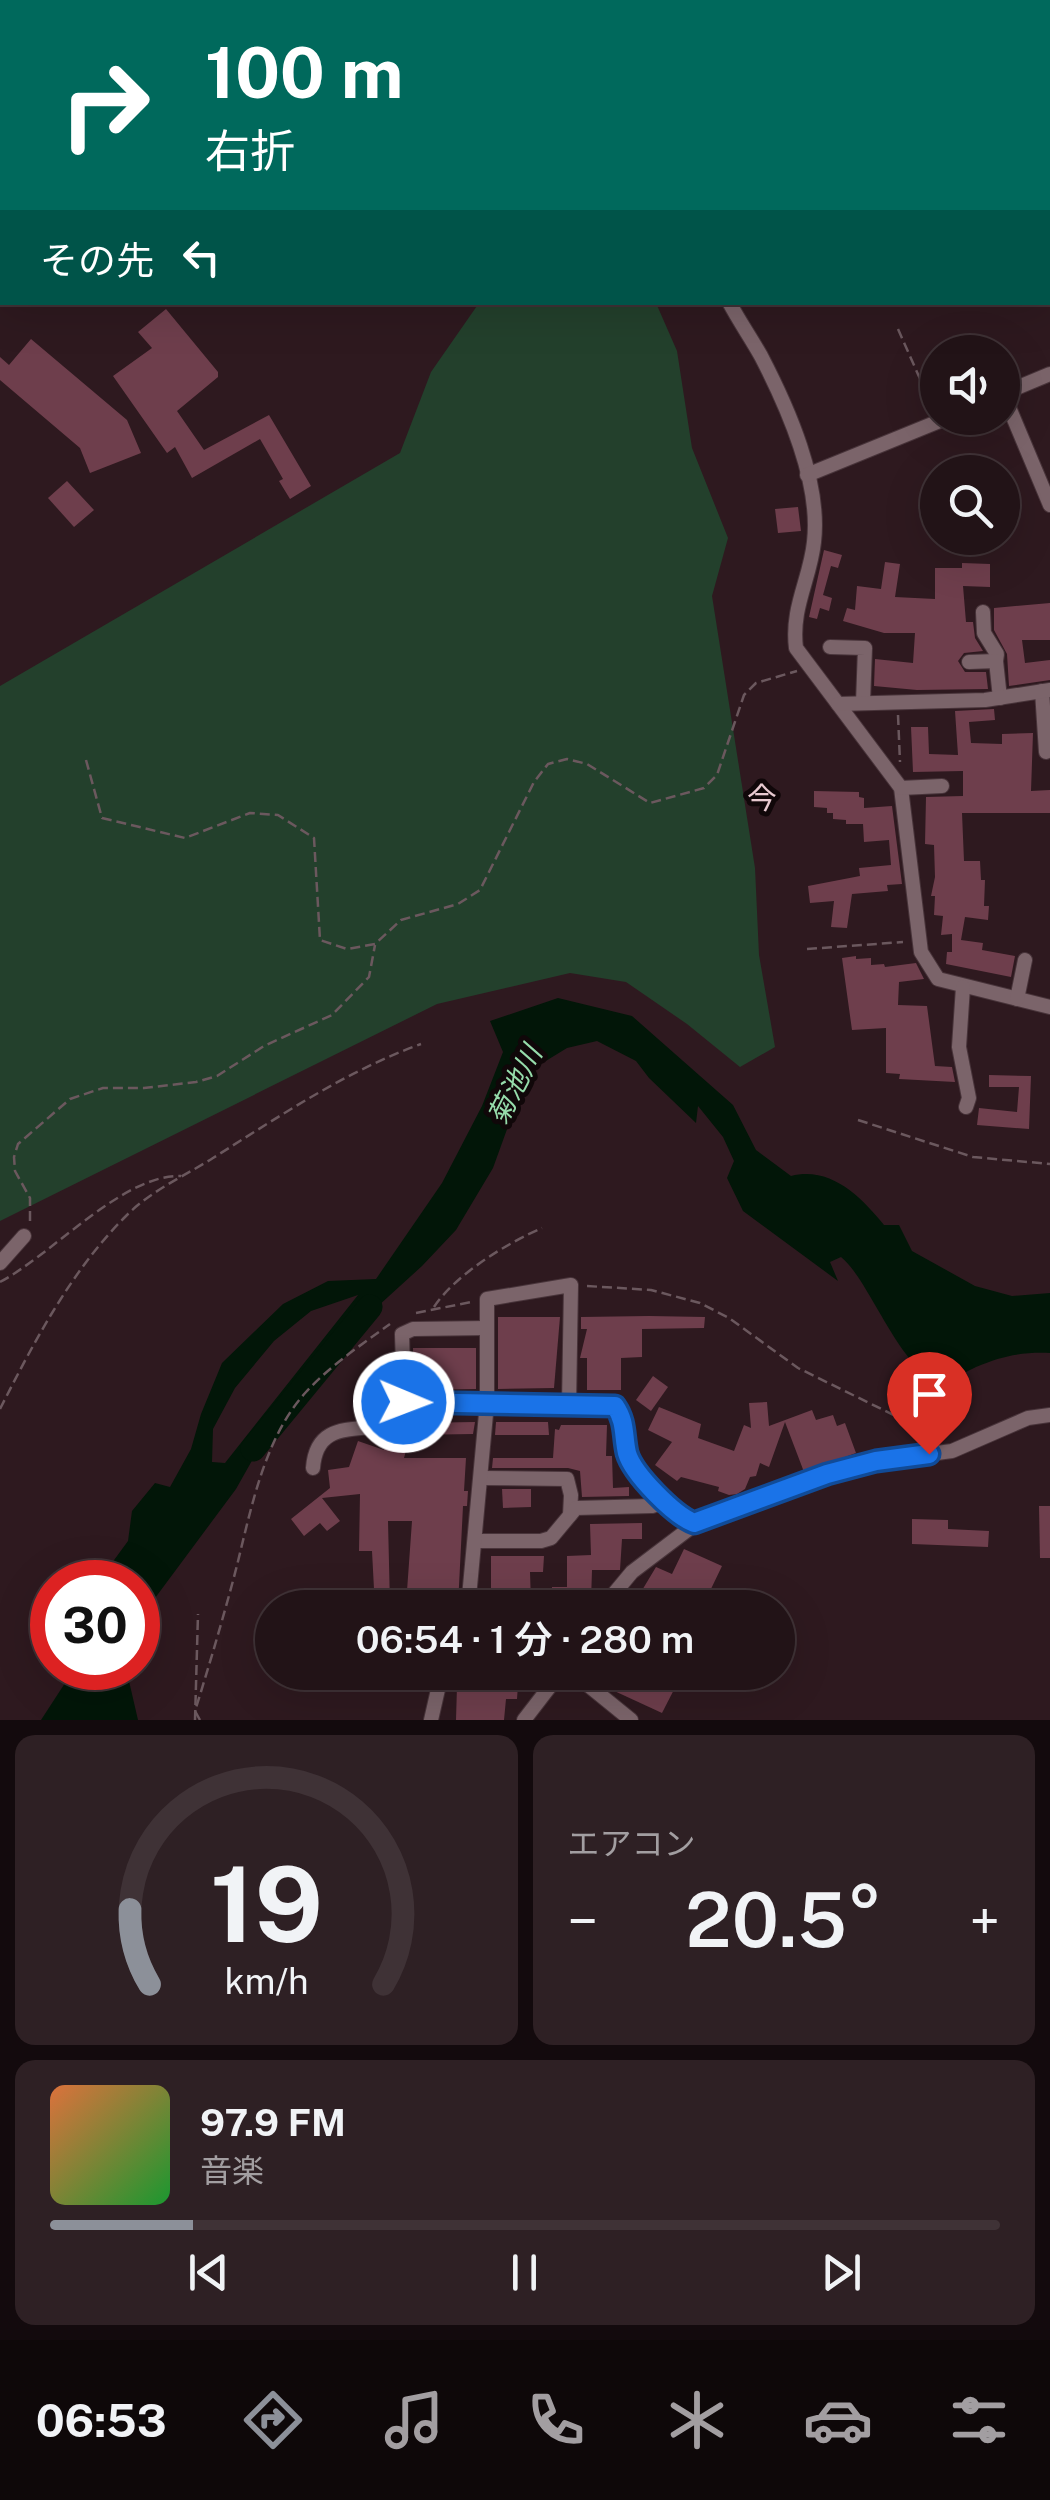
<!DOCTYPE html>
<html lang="ja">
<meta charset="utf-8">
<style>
body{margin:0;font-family:"Public Sans","Noto Sans JP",sans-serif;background:#2e2024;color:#f1f3f6;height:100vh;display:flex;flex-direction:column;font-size:38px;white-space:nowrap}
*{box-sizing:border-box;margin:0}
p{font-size:32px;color:#a29ea1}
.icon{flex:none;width:55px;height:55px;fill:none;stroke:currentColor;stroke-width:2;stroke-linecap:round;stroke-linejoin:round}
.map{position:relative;height:1720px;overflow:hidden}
.panel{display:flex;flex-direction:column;gap:15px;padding:15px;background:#130a0d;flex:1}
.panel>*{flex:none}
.banner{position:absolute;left:0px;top:0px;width:1050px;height:305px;box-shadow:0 10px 40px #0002,0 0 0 2px #3f3236;background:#00695c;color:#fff;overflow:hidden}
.buttons{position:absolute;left:920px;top:335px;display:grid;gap:20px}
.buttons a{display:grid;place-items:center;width:100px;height:100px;border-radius:50%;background:#221317;box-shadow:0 10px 40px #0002,0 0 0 2px #3f3236;font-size:50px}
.speed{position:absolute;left:30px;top:1560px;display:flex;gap:20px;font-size:50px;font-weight:700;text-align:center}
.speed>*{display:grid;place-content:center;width:130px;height:130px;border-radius:50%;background:#221317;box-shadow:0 10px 40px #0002,0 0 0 2px #3f3236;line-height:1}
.speed .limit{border:15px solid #d22;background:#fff;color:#111}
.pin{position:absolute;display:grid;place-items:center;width:85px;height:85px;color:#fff;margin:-102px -42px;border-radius:50% 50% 50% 0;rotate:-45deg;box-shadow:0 0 10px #0007}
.pin .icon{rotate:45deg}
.me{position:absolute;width:110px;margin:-55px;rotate:91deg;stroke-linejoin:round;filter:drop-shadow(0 0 8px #0008)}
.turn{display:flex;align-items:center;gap:35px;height:210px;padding:0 40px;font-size:45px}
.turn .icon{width:130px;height:130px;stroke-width:2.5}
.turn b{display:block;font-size:70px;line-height:85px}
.then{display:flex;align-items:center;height:95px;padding:0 40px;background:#0003;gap:20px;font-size:38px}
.big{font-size:75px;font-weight:600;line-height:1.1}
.panel .card{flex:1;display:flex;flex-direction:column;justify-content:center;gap:15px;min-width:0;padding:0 35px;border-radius:20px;background:#2e2024}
.panel .dial{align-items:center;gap:0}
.dial svg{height:260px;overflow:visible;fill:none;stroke:#3f3236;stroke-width:7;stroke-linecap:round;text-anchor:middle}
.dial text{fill:#f1f3f6;stroke:none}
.song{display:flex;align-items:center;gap:30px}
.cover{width:120px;height:120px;border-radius:15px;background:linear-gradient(135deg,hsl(20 70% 55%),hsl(130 70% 35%))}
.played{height:10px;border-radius:5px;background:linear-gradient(90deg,#8c9099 15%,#3f3236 15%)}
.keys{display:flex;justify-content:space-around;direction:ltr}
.heat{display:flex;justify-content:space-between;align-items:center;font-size:55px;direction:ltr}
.panel .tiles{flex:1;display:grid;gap:15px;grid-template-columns:1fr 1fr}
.card:last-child{grid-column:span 2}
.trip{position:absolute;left:255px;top:1590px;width:540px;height:100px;border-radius:50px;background:#221317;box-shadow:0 10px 40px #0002,0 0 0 2px #3f3236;font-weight:600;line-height:100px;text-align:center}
.dock{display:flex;height:160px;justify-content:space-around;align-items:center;background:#0e0809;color:#a29ea1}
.dock .icon{width:70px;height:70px}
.dock .on{color:#8c9099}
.dock b{font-size:45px;color:#f1f3f6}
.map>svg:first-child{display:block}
</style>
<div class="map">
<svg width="1050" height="1720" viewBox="0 0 1050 1720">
<rect width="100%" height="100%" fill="#2e191f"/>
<!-- green -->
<polygon fill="#23402c" points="479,303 656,303 677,351 692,448 728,538 712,596 755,868 759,955 775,1047 740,1067 687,1024 626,982 570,973 437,1004 0,1221 0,686 400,453 431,372"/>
<!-- water -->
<g fill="#021608" fill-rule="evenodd">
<path d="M558,998L632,1016L733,1105L756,1150L791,1176C831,1166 861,1197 884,1225H899L912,1251L975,1286L1012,1296L1050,1293V1353C1021,1352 1002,1356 976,1367C967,1371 956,1379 947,1380C905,1386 871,1280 841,1257L830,1262L838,1281L743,1211L727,1178L734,1161L723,1137L698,1106L696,1123L649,1078L636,1061L597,1041L567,1048L536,1067L510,1107V1121L493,1168L456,1230L422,1266L298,1379L236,1489L138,1621V1582H98L128,1541L132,1511L155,1483L170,1487L191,1449L201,1414L222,1363L283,1304L328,1281L376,1279L442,1183L482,1106L503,1052L490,1021ZM358,1295L225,1463L212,1462L213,1429L235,1388L274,1341L311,1311Z"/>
<polygon points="69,1668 126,1668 138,1720 41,1720 67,1680"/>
</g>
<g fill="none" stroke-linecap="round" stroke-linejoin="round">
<!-- river -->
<polyline stroke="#021608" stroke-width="25" points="253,1449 370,1307"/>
</g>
<!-- building -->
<g fill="#6e3e4c">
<polygon points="166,309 218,372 218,377 177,411 204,450 269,415 311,486 290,499 279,481 283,479 260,439 192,478 175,447 167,453 113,376 152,348 138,332"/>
<polygon points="31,339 127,420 141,453 90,473 80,448 0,380 0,357 9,365"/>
<polygon points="67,481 94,510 74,527 48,498"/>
<polygon points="798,507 801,531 778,533 775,509"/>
<polygon points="824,550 842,555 838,568 831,566 823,595 832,598 829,611 820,608 817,619 809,617"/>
<polygon points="885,562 900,564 895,597 935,599 935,568 962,568 962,563 990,564 990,587 963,586 966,622 973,622 975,638 983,651 964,653 958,661 965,672 986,672 988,689 917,690 874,686 875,659 913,663 915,633 884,633 843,621 847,608 855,610 857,586 881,589"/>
<polygon points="1050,603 1050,640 1022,640 1025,663 1050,660 1050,680 1009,686 1007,654 994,630 994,608"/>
<polygon points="994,709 995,720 969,722 971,743 1002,744 1002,734 1033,733 1031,791 1050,790 1050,813 962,813 964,861 980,861 981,880 985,880 984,906 989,906 988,920 965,917 961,940 983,943 982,950 1015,956 1011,977 946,964 947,952 952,952 952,934 941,935 943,916 934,915 935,896 931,896 935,877 934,845 925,844 926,797 963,796 963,771 913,772 911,727 928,727 929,754 958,755 955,711"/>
<polygon points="814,791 859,792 859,797 864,798 864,808 892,806 902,884 887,885 888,891 852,894 847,928 831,927 834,901 810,903 808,886 860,876 859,868 891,865 889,840 864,842 863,824 846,824 846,820 833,819 833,813 827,813 827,808 814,807"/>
<polygon points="856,956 856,959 871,958 871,965 884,964 885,967 916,963 924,979 899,982 898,1005 927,1006 935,1066 952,1067 955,1082 899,1079 900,1074 886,1073 886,1028 852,1030 842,958"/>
<polygon points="989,1075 1031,1076 1029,1129 977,1125 979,1108 1017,1112 1019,1087 989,1087"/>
<polygon points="498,1317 560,1317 554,1388 498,1389"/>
<polygon points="581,1317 649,1316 705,1317 704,1328 642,1329 642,1357 621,1358 621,1390 587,1390 587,1358 580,1358 587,1329 581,1329"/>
<polygon points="413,1348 476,1348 476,1389 414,1390"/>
<polygon points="653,1376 668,1387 651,1411 636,1400"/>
<polygon points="767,1402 769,1426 812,1410 816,1420 833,1415 837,1426 845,1423 856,1453 804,1472 785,1422 769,1467 760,1463 756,1476 750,1477 745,1489 737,1494 729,1495 718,1491 719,1487 681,1477 677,1481 655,1465 672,1442 648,1430 659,1407 701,1424 698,1438 734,1451 744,1425 751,1428 749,1403"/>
<polygon points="475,1422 473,1434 411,1435 412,1423"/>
<polygon points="496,1422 548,1422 549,1435 495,1435"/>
<polygon points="561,1425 607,1425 606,1456 612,1456 613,1488 629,1487 629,1496 582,1497 580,1471 568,1468 492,1468 493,1458 553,1458 555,1429 559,1430"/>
<polygon points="388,1436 408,1443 404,1458 466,1458 464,1491 468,1491 467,1506 463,1506 458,1606 406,1605 412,1521 388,1521 390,1605 375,1608 372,1551 359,1551 360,1494 322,1498 340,1521 327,1531 320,1523 304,1536 291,1519 330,1488 328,1470 349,1467 358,1441 384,1450"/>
<polygon points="502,1489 531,1489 531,1507 503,1508"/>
<polygon points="1039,1506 1050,1506 1050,1558 1040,1558"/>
<polygon points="912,1519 948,1520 948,1529 989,1531 988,1547 912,1544"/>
<polygon points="642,1523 642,1539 622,1539 620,1570 592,1570 591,1601 552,1601 552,1587 567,1587 567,1556 591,1555 590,1524"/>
<polygon points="684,1549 722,1566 710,1591 718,1595 711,1608 646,1608 629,1600 633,1588 641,1592 656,1567 672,1574"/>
<polygon points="491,1556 544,1556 543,1572 530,1572 531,1603 479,1605 480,1589 491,1589"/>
<polygon points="589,1672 683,1672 662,1713 610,1689"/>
<polygon points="518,1685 517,1699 506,1699 504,1720 456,1720 457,1686"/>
</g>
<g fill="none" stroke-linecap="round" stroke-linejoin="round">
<!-- street casing -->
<g stroke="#48343a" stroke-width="16">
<g id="street">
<polyline points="571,0 572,2"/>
<polyline points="0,148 2,147"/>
<path d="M729,302C739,321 751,338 761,356C788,408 821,482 814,542C810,580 791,607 796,648L901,788L921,952L938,979L1050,1007"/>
<polyline points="1003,393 1050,505"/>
<polyline points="1002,394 1050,374"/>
<polyline points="807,475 947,418"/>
<polyline points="983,612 984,633 997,654 996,661"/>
<polyline points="830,647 865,648 863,703"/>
<polyline points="969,662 996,661 1000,698"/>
<polyline points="1042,691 1046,752"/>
<polyline points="838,704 985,700 1050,690"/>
<polyline points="901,788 942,786"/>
<polyline points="963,987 959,1047 969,1098 966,1107"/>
<polyline points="1017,999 1025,960"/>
<polyline points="0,1263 24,1236"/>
<polyline points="404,1402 402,1334 413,1329 487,1328"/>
<path d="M313,1468C317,1412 371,1438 402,1419L404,1402L487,1403V1299L571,1285L569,1405"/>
<polyline points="482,1478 567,1479 571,1495 570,1515"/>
<polyline points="475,1541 541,1541 551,1538 576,1508 652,1506 665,1502"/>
<path d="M468,1608L487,1403L615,1407C626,1422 622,1435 627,1453C633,1475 674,1514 694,1523"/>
<polyline points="602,1608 632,1572 702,1519 827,1475 876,1461 952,1451 1028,1418 1050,1415"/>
<polyline points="572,1672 631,1720"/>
<polyline points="431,1720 439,1685 446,1672"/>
<polyline points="524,1720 561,1672"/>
</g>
</g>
<!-- secondary casing -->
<g stroke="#48343a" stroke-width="20">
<g id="secondary">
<polyline points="1034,0 1035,2"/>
<polyline points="942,2 948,0"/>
<polyline points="1048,30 1050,36"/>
</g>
</g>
<!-- path -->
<g stroke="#6b585e" stroke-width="2.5" stroke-dasharray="10 5" stroke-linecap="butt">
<polyline points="137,0 137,2"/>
<polyline points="898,329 932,406"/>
<polyline points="898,715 900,762"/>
<polyline points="86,760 102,818 185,838 250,813 278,815 314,838 320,940 347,949 375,944 401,920 458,904 480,890 534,782 548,764 567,759 587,764 650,803 704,788 717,775 744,695 756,683 797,671"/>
<polyline points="807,949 903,942"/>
<polyline points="858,1120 973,1157 1050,1164"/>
<polyline points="30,1221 30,1198 15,1171 14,1157 18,1144 70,1099 103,1088 144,1088 196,1082 217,1076 264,1046 332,1015 369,977 375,945"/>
<path d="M0,1282C53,1254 123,1174 181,1176"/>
<polyline points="587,1286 651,1290 700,1303 729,1318 798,1368 920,1428 926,1440"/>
<path d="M434,1307C455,1275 507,1243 542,1228"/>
<polyline points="416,1313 471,1302"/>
<path d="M0,1409C34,1342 71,1271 125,1217C150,1191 183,1177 213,1158C280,1116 346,1071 421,1044"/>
<polyline points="195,1720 198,1614"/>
<path d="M200,1720L195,1711C209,1666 222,1622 234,1577C250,1516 262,1440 306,1392C331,1365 361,1345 390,1324"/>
</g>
<!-- street -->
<use href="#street" stroke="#7b646a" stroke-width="14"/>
<!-- secondary -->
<use href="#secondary" stroke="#af8a94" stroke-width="18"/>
</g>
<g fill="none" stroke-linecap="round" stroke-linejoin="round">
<!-- route casing -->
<g stroke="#114b97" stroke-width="25">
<path id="route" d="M404,1402L615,1406C626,1422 623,1435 627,1453C633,1474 674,1515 694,1523L827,1474L876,1461L929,1454"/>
</g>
<!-- route -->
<use href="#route" stroke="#1a73e8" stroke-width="18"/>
</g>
<g text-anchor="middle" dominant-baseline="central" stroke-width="10" stroke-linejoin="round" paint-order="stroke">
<!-- water labels -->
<g font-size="28" font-style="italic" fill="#96dcab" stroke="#100709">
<text transform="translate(514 1085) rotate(-63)">菊池川</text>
</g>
<!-- quarter labels -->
<g font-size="30" fill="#e7c9d0" stroke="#100709">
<text x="762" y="798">今</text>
</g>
</g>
</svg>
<div class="buttons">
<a><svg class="icon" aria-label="sound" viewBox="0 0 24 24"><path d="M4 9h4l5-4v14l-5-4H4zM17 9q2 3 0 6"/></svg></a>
<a><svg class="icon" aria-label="search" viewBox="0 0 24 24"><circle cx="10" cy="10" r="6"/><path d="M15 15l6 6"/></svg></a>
</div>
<div class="speed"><div class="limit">30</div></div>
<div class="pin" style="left:929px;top:1454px;background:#d93025"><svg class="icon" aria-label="arrive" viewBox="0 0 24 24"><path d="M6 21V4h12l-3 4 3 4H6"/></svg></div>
<svg class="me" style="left:404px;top:1402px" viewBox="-20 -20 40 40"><circle r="17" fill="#1a73e8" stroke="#fff" stroke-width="3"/><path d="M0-11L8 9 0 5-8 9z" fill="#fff"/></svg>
<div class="trip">06:54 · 1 分 · 280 m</div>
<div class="banner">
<div class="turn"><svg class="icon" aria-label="right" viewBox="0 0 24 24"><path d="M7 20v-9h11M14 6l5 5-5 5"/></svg><div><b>100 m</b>右折</div></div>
<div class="then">その先<svg class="icon" aria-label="left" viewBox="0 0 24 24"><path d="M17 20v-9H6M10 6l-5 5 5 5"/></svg></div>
</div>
</div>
<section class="panel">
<div class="tiles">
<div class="card dial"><svg viewBox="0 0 100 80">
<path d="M14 69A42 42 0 1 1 86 69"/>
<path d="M14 69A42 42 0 0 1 8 46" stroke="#8c9099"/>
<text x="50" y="56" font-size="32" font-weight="700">19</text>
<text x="50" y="72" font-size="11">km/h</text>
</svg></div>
<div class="card"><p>エアコン</p>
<div class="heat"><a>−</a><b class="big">20.5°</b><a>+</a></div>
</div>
<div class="card">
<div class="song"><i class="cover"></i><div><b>97.9 FM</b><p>音楽</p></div></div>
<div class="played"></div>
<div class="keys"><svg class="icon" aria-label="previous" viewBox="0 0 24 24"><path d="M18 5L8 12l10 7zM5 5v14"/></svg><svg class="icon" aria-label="pause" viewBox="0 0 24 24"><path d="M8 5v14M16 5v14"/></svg><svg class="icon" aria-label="next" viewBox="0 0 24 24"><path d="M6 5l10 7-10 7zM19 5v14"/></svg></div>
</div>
</div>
</section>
<nav class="dock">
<b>06:53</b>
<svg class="icon on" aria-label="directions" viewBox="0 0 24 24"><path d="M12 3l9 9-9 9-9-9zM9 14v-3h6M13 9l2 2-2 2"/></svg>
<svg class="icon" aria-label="music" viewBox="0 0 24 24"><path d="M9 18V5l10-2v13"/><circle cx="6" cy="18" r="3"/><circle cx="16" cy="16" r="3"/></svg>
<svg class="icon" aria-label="phone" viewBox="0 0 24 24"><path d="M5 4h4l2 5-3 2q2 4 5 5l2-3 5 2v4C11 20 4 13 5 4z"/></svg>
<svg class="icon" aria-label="climate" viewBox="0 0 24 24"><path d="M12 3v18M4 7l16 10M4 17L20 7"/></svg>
<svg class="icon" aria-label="car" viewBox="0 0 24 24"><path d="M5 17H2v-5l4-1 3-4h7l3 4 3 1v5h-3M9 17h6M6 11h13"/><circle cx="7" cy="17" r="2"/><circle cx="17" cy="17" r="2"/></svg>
<svg class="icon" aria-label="filters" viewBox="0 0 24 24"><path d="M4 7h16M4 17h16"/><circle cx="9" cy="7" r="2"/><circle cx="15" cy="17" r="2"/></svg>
</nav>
